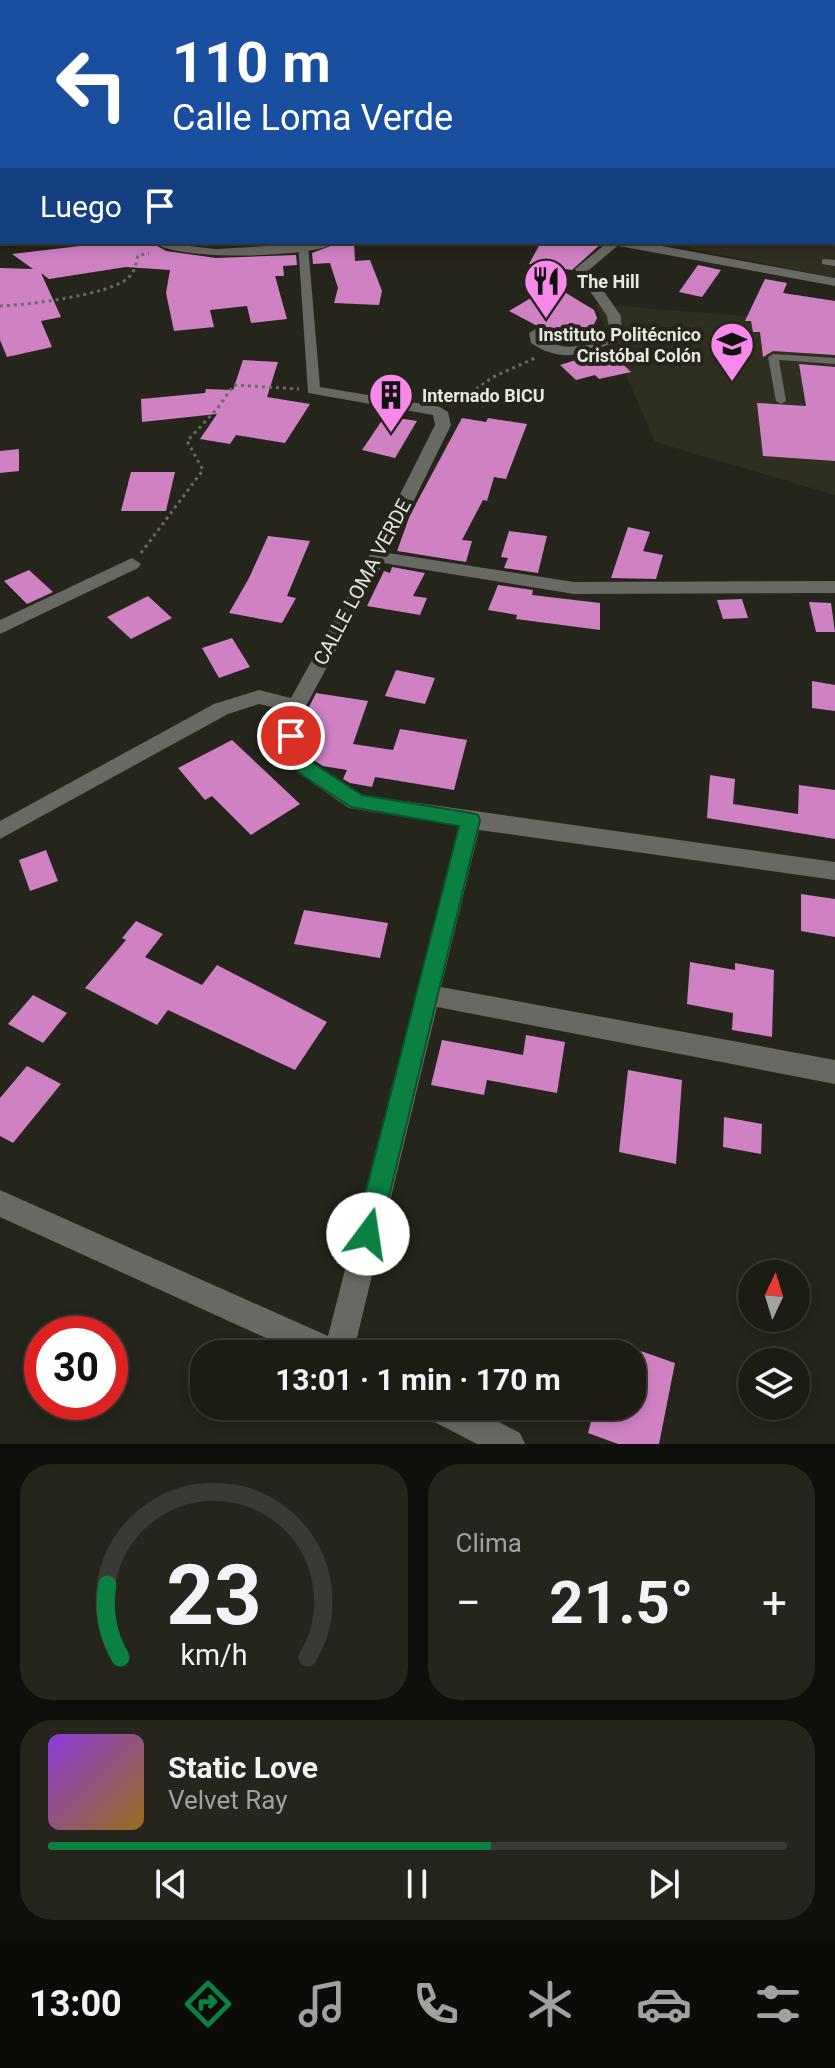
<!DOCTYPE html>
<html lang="es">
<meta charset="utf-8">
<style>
body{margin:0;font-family:Roboto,sans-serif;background:#25251d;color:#f1f3f6;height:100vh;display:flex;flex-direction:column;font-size:30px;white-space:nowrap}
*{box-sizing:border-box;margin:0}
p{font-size:26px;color:#a0a1a0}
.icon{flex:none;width:44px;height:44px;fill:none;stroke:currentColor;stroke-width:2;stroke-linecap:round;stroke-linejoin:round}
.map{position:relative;height:1444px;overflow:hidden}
.sheet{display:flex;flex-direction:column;gap:20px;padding:20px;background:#0f0f0b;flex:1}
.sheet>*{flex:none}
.banner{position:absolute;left:0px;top:0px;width:836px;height:244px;box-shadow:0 4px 12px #0003,0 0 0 2px #3a3a34;background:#1a4fa0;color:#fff;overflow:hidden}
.needle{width:52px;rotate:4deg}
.buttons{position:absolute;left:738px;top:1260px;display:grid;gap:16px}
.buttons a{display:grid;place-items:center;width:72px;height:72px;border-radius:50%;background:#1c1c14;box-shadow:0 4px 12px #0003,0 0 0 2px #3a3a34;font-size:40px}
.speed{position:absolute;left:24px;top:1316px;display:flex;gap:16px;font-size:40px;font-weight:700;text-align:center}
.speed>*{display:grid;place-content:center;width:104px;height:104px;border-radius:50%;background:#1c1c14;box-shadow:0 4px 12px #0003,0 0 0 2px #3a3a34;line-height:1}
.speed .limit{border:12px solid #d22;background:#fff;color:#111}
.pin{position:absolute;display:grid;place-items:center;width:68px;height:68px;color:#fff;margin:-34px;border:4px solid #fff;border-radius:50%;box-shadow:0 2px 8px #0007}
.me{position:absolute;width:88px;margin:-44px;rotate:14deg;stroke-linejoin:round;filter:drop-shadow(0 0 6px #0008)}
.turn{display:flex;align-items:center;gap:28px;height:168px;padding:0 40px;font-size:36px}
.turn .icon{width:104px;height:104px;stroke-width:2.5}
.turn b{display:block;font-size:56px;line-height:68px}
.then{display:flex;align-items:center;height:76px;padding:0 40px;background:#0003;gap:16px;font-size:30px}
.big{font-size:60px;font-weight:700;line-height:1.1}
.sheet .card{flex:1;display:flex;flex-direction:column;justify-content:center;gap:12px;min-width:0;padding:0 28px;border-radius:32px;background:#25251d}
.sheet .dial{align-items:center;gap:0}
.dial svg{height:208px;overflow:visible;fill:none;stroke:#3a3a34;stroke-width:7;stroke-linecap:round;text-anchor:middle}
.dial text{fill:#f1f3f6;stroke:none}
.song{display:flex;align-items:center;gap:24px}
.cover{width:96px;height:96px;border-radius:12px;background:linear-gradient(135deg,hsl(270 70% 55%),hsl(40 70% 35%))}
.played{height:8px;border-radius:4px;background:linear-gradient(90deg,#0b8043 60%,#3a3a34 60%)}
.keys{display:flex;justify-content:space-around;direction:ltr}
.heat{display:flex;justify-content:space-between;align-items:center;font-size:44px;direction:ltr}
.sheet .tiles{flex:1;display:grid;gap:20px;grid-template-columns:1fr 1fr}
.card:last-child{grid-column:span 2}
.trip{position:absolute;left:190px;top:1340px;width:456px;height:80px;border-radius:32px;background:#1c1c14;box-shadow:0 4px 12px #0003,0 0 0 2px #3a3a34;font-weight:700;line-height:80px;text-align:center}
.tab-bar{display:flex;height:128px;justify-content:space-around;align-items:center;background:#0b0b08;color:#a0a1a0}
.tab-bar .icon{width:56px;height:56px}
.tab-bar .on{color:#0b8043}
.tab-bar b{font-size:36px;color:#f1f3f6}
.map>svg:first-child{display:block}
</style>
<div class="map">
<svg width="835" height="1444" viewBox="0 0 835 1444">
<rect width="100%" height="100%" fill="#25251b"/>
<!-- built -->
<g fill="#2e2f1f">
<polygon points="835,149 835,278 691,249 690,242 834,242"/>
<polygon points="595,304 835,323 835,495 655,442"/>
</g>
<!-- building -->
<g fill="#cf81c4">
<polygon points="114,242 150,242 166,251 216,258 296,255 297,265 283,266 284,276 275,276 287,319 251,323 247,306 210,310 214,327 174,331 166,293 170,270 126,267 49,279 41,273 61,317 41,321 52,347 7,357 0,340 0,268 33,269 12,254"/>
<polygon points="341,242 354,242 355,261 370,260 382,291 379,305 334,303 338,288 330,263 313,264 312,253"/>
<polygon points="541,242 603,242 572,270 529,264"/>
<polygon points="698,265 721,270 702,297 679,292"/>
<polygon points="765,279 787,283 783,293 835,301 835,355 773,351 763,357 760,332 753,332 751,321 745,321"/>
<polygon points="553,285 594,310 597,318 590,333 543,329 509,311"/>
<polygon points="605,351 609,351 631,372 599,379 595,375 576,380 560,365"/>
<polygon points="243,360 278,362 267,397 310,404 285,443 236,435 230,444 200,439 217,414 142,422 141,399 205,393 206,389 233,390"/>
<polygon points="799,364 835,367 835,461 763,456 757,403 806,406"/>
<polygon points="385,416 417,421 395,458 362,450"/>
<polygon points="462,418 486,422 488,418 527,424 506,479 494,477 487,501 483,500 462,540 472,541 466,562 397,551 410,515"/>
<polygon points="19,449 19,471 0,473 0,451"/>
<polygon points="131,472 175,472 166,511 121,511"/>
<polygon points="628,527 650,532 643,551 663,555 656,579 611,578"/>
<polygon points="509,531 547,536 538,573 504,568 508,558 501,557"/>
<polygon points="268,536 310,541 287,596 296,598 282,623 229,613 249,578"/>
<polygon points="392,567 425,573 413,596 427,598 420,615 367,606 384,571 390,573"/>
<polygon points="29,570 53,592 27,604 4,581"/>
<polygon points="498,585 533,590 532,595 600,603 600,630 516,619 517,615 488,610"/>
<polygon points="148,596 172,618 131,639 107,617"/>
<polygon points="742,599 748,618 723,619 717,600"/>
<polygon points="809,602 831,603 835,632 816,632"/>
<polygon points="232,638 250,667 219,678 202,648"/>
<polygon points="396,670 435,678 425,704 385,696"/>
<polygon points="812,681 835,685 835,711 812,708"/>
<polygon points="316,693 368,701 353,744 393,750 400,729 467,740 454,790 375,777 372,787 350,783 343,779 347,770 323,766 315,761 313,756 324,727 306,724 309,707"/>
<polygon points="232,740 300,804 251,835 212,796 205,800 178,768"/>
<polygon points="710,775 735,779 733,804 798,814 799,785 835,790 835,839 707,818"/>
<polygon points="46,850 58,881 30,891 19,860"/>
<polygon points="801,894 835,899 835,937 801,931"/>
<polygon points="304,910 388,923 380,958 294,944"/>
<polygon points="136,921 163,934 145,957 202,985 217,965 327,1022 295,1070 168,1010 157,1025 85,988 126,940 122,938"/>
<polygon points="690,962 735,970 735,963 774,970 772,1037 732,1030 733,1013 687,1004"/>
<polygon points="33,995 67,1013 43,1043 8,1024"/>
<polygon points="526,1035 565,1042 557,1093 487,1080 484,1095 431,1085 442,1040 523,1055"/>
<polygon points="27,1066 61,1084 13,1143 0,1136 0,1098"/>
<polygon points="628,1070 682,1080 676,1164 619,1152"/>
<polygon points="724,1117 762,1124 761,1154 723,1147"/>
<polygon points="632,1348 675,1363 659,1444 618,1444 588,1433 595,1406 632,1406"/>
</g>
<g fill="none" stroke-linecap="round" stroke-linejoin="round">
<!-- path-far1 -->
<polyline stroke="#6a6a61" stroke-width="2" stroke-dasharray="2 3" stroke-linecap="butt" points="639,0 642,2"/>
<!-- path -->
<g stroke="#6a6a61" stroke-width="3" stroke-dasharray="3 4" stroke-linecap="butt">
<path d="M0,306C27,305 109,295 128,278C135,272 136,263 138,255L149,254"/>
<polyline points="453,405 493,377 535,358"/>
<polyline points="141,553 203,470 187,441 217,409 234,385 299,389"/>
</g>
<!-- service -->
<g fill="#696964" fill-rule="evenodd">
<polygon points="825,259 835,260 835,266 822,264 822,260"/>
<polygon points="773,354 835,358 835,364 779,360 786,401 781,404 776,401 768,357"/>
</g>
<!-- minor -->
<g fill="#696964" fill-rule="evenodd">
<polygon points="233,0 241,0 242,2 232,2"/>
<rect x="0" y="151" width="2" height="6"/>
<polygon points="298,242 308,245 320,387 440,407 448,412 451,425 388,553 574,582 835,581 835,593 574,594 383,563 306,706 301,736 313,763 362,795 835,862 835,880 479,830 441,987 835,1060 835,1084 437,1007 353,1354 301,1354 0,1217 0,1190 328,1336 459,826 349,808 298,773 281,736 285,710 259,704 228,714 0,839 0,821 214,704 259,690 291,698 365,564 435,425 433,415 308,393"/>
<path d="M608,242H622L589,270L621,316L622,339C589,353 563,365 531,343L529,333L536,329L541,330L543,338C567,354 585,345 610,334L607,316L575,269Z"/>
<polygon points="132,558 141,564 138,568 0,634 0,620"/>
<polygon points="421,1406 468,1406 520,1433 525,1444 477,1444 425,1417"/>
</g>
<!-- tertiary -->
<g fill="#696964" fill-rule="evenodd">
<path d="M153,242L216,249L338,242C316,258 176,262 153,242Z"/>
<polygon points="613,242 640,242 835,278 835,286 619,246"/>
</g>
<!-- trunk -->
<g fill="#bcbcb0" fill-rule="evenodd">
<rect x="834" y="67" width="1" height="6"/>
<rect x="0" y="206" width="2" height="8"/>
</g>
</g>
<!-- route -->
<polygon fill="#0b8043" stroke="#07532c" stroke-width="2" points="291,730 297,732 313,763 362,795 471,813 478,815 480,820 380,1234 377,1243 368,1247 359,1243 355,1234 459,826 351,807 299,773 282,736"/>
<!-- icons -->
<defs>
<g id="restaurant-pin" transform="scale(2.3)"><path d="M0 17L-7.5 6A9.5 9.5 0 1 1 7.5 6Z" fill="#f888ea" stroke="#25251b"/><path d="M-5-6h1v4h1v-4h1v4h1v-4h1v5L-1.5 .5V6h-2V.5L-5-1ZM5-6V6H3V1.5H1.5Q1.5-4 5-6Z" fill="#111"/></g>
<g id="university-pin" transform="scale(2.3)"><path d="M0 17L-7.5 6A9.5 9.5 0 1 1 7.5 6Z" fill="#f888ea" stroke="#25251b"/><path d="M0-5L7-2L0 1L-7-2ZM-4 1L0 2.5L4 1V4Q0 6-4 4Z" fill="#111"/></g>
<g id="building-pin" transform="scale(2.3)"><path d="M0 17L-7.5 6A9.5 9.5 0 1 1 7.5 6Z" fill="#f888ea" stroke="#25251b"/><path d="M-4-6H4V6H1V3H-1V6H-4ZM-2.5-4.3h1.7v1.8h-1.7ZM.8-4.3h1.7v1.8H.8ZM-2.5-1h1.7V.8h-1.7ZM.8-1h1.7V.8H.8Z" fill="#111"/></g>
</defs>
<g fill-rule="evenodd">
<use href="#restaurant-pin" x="546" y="281"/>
<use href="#university-pin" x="732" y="344"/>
<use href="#building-pin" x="391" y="395"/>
</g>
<g text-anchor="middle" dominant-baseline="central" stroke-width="8" stroke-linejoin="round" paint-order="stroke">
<!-- far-poi labels -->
<g font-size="18" font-weight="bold" fill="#e7e8e1" stroke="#25251b" text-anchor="start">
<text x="577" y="281">The Hill</text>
<text x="701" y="334" text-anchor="end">Instituto Politécnico<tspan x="701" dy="21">Cristóbal Colón</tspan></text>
<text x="422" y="395">Internado BICU</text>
</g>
<!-- street labels -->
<g font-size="20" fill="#e7e8e1" stroke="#25251b">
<text transform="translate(362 582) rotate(-62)">CALLE LOMA VERDE</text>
</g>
</g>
</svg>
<div class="buttons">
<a><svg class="needle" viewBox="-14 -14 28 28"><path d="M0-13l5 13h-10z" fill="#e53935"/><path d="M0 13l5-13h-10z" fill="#a0a1a0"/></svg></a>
<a><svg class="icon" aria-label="layers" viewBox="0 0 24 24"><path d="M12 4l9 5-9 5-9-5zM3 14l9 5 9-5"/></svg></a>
</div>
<div class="speed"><div class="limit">30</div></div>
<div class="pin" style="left:291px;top:736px;background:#d93025"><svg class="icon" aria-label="arrive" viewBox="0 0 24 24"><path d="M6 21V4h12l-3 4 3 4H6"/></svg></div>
<svg class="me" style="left:368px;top:1234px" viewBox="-20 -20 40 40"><circle r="19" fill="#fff"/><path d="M0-13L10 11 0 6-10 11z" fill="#0b8043"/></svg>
<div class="trip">13:01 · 1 min · 170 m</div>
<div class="banner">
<div class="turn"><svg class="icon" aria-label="left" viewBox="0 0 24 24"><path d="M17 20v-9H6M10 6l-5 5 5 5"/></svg><div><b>110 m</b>Calle Loma Verde</div></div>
<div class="then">Luego<svg class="icon" aria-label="arrive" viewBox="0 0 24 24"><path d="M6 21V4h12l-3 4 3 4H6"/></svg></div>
</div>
</div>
<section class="sheet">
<div class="tiles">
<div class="card dial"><svg viewBox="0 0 100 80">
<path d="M14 69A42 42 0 1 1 86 69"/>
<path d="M14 69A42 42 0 0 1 9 41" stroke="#0b8043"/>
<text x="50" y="56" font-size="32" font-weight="700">23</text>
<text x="50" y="72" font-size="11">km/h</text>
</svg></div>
<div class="card"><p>Clima</p>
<div class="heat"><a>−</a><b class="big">21.5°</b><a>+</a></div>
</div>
<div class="card">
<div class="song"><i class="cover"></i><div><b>Static Love</b><p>Velvet Ray</p></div></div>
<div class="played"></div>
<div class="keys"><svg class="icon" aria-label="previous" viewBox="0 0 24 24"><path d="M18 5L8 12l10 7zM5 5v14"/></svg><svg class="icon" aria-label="pause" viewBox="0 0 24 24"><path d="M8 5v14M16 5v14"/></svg><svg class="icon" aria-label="next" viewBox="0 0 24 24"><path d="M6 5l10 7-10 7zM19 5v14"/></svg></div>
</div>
</div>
</section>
<nav class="tab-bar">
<b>13:00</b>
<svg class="icon on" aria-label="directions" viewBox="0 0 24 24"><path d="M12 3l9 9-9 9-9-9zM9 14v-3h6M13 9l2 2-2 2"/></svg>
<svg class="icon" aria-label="music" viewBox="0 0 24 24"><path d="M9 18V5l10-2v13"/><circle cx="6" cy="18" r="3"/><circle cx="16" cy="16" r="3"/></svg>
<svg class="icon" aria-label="phone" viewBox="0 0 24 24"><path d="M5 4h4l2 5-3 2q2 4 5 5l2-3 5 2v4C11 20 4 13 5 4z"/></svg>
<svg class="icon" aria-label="climate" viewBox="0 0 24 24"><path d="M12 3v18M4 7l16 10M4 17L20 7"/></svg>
<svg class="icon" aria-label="car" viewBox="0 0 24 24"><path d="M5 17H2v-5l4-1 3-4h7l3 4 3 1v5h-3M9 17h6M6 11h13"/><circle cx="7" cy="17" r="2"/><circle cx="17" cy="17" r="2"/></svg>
<svg class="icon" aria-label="filters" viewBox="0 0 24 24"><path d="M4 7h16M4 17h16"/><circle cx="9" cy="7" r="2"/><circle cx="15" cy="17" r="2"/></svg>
</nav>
